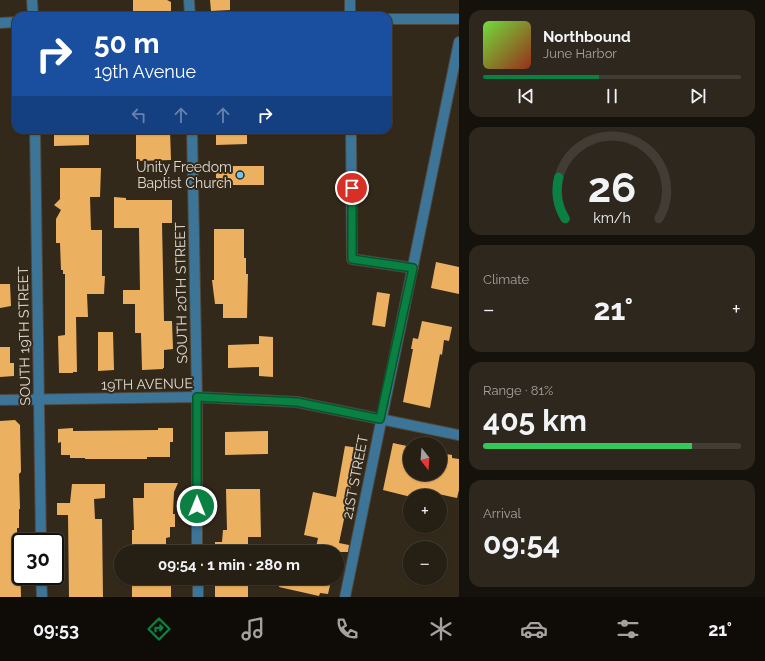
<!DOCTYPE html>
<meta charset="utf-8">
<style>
body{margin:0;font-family:Raleway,sans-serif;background:#2e271d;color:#f1f3f6;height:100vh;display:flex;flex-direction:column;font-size:15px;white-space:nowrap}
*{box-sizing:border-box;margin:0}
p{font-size:13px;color:#a4a2a0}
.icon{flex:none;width:22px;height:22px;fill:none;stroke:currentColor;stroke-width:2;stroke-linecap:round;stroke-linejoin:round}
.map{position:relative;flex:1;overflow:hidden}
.details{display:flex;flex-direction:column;gap:10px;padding:10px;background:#15110b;width:306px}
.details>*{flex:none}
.banner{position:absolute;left:12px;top:12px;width:380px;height:122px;border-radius:12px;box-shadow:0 1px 3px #0004,0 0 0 1px #423d34;background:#1a4fa0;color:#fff;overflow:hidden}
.needle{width:26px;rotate:163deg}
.fabs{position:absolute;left:403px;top:437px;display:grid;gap:8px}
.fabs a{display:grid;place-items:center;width:44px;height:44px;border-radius:50%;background:#261f14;box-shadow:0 1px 3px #0004,0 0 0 1px #423d34;font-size:20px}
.speed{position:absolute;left:12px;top:533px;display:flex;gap:8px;font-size:20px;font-weight:700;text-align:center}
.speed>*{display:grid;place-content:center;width:52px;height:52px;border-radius:50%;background:#261f14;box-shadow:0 1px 3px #0004,0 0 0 1px #423d34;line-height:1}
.speed .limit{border:2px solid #111;border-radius:6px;background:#fff;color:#111}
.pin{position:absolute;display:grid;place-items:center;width:34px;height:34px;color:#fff;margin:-17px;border:2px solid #fff;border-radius:50%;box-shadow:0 1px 4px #0007}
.me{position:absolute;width:44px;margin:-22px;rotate:0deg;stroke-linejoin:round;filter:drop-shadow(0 0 3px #0008)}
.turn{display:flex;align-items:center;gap:14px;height:84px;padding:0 16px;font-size:18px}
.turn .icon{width:52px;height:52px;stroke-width:2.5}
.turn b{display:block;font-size:28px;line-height:34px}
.lanes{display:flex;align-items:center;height:38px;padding:0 16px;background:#0003;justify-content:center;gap:20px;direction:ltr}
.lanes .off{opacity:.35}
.big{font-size:30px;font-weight:700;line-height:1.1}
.details .tile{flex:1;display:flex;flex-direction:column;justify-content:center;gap:6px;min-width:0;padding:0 14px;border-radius:12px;background:#2e271d}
.details .dial{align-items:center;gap:0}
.dial svg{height:104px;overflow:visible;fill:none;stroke:#423d34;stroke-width:7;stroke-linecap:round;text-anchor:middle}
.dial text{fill:#f1f3f6;stroke:none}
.song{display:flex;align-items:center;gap:12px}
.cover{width:48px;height:48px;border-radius:6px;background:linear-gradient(135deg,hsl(100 70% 55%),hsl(10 70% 35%))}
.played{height:4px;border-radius:2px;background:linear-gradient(90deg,#0b8043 45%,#423d34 45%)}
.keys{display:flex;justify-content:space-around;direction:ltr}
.heat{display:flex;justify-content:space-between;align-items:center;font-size:22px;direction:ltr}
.charge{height:6px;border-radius:3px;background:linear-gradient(90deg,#34c759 81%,#423d34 0)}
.trip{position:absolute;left:114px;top:545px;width:230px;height:40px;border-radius:20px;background:#261f14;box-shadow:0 1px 3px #0004,0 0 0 1px #423d34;font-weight:700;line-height:40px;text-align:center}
.dock{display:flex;height:64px;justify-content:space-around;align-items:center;background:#0f0c08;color:#a4a2a0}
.dock .icon{width:28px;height:28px}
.dock .active{color:#0b8043}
.dock b{font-size:18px;color:#f1f3f6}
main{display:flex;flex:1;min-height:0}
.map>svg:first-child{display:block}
</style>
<main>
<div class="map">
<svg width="459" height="597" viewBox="0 0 459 597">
<rect width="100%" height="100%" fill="#33291b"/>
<!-- building -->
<g fill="#ecb160">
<polygon points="133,0 167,0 171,2 171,16 133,16"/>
<polygon points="210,0 230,0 230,10 211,11"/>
<polygon points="143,130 170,130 171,160 136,161 136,132 143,132"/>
<polygon points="216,130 247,130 247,144 216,145"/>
<polygon points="89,133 89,145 54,146 54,134"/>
<rect x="216" y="166" width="48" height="19"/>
<polygon points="60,168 101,168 100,197 90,197 91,230 102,230 102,276 105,276 104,294 87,294 88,317 76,317 77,372 73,372 73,373 59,373 58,336 65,335 65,274 63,274 63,270 61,270 60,243 56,243 56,219 61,210 54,205 60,199"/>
<polygon points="114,197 126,198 126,200 172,200 172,223 162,223 164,321 172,321 173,349 164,350 164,368 163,368 163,369 142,370 141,333 135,333 135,304 123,304 123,290 140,290 139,228 114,228"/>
<polygon points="214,229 244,229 244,258 246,258 246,274 248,274 247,318 223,318 223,304 215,304 212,280 214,280"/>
<polygon points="436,262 459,267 459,294 431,288"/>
<polygon points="0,284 10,284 11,306 0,308"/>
<polygon points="377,292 390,294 385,327 372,325"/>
<polygon points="422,321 452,327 449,341 444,340 442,355 440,354 430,408 403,402 413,349 411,349 413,338 418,339"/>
<polygon points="98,332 113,332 114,370 98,371"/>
<polygon points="259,336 273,337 273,377 259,376 259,367 228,368 228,345 259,344"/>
<polygon points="0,347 10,347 10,363 14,363 14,376 0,377"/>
<polygon points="15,420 20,425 21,472 19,474 20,509 19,509 19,528 17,528 17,557 20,557 21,597 0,597 0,421"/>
<polygon points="73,428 73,431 158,430 158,428 173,428 173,442 170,442 170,457 147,457 147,459 85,459 85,458 70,458 70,455 61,455 61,442 58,443 58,429"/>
<polygon points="268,431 268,454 225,455 225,432"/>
<polygon points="393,443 407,446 405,458 410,459 410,474 440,474 440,453 452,455 452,458 459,459 459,490 457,498 429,492 428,496 407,496 383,490"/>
<polygon points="345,446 359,448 339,543 349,545 348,552 315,552 318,538 304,535 313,492 336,497"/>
<polygon points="144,483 178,483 174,492 173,514 175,514 175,527 170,527 170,537 166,538 166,548 132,549 132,530 134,530 133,498 144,498"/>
<polygon points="72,484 105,484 105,498 94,499 95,519 102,519 103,597 69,597 68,515 57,515 57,503 70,503"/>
<polygon points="226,489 260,489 261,537 248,537 248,552 215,552 215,542 222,542 223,530 227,530"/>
<rect x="132" y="578" width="39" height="19"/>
<rect x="215" y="578" width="33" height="19"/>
<polygon points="281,578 318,578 331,581 328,594 320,593 319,596 279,587"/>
</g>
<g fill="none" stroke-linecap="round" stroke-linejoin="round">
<!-- minor casing -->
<g stroke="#4f4538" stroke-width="12">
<g id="minor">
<polyline points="32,0 33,16"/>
<polyline points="189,0 190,16"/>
<polyline points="350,0 350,16"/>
<polyline points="388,19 459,19"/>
<polyline points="0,23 16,22"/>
<polyline points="35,130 41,542"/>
<polyline points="192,130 197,397 197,552"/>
<polyline points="351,130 352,259 413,268"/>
<polyline points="0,400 197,397 297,402 459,435"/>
<polyline points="41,576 42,597"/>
<polyline points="198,578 198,597"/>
<polyline points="345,597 459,42"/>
</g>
</g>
<!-- minor -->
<use href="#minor" stroke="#3c7597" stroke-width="10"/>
</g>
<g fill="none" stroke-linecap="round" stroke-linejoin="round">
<!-- route casing -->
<g stroke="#07532c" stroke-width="10">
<polyline id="route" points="197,506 197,397 297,402 380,419 413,268 352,259 352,188"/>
</g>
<!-- route -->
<use href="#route" stroke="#0b8043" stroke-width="7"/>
</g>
<!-- markers -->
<circle fill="#70c1f4" stroke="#33291b" stroke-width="1.5" cx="240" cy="175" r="4"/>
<g text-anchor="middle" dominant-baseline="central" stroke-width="4" stroke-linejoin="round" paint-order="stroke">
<!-- poi labels -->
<g font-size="14" fill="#e1dad1" stroke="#33291b" text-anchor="end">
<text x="232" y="167">Unity Freedom<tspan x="232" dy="16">Baptist Church</tspan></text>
</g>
<!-- street labels -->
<g font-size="14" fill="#e1dad1" stroke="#33291b">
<text transform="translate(181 293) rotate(-91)">SOUTH 20TH STREET</text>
<text transform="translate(24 336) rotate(-91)">SOUTH 19TH STREET</text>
<text transform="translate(147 384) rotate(-1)">19TH AVENUE</text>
<text transform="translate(355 477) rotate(-79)">21ST STREET</text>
</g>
</g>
</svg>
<div class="fabs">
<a><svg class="needle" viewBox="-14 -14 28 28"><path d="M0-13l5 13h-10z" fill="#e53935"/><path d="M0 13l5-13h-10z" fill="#a4a2a0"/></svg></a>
<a>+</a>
<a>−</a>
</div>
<div class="speed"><div class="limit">30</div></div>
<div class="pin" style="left:352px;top:188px;background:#d93025"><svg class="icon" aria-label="arrive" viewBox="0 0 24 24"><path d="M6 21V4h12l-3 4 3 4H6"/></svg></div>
<svg class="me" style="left:197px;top:506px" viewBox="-20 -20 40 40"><circle r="17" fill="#0b8043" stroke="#fff" stroke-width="3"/><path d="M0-11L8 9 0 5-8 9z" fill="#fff"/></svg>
<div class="trip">09:54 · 1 min · 280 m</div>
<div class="banner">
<div class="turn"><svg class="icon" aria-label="right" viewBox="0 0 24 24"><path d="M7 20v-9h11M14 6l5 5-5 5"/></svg><div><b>50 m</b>19th Avenue</div></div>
<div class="lanes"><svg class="icon off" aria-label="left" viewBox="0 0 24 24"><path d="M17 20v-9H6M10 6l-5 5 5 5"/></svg><svg class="icon off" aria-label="ahead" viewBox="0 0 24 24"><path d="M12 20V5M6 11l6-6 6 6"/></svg><svg class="icon off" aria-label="ahead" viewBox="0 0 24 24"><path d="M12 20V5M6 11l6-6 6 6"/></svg><svg class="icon" aria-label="right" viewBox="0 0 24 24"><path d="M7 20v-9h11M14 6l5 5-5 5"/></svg></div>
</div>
</div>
<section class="details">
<div class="tile">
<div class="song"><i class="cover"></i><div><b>Northbound</b><p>June Harbor</p></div></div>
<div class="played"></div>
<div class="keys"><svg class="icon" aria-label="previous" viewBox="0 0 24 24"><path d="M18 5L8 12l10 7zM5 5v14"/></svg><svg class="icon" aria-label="pause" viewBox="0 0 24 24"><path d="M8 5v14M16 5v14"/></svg><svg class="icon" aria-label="next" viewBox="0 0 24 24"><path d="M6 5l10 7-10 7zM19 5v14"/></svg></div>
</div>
<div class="tile dial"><svg viewBox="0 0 100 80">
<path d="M14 69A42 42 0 1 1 86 69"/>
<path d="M14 69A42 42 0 0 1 9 37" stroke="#0b8043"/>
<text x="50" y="56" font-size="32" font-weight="700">26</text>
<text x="50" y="72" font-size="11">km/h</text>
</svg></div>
<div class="tile"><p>Climate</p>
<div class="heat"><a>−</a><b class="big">21°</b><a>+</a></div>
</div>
<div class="tile"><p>Range · 81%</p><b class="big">405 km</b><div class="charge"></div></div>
<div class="tile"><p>Arrival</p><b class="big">09:54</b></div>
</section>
</main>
<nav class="dock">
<b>09:53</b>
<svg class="icon active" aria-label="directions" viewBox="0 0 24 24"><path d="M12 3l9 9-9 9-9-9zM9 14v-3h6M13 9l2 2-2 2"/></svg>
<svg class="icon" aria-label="music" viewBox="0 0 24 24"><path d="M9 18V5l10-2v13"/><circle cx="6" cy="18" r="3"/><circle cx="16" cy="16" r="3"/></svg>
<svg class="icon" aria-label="phone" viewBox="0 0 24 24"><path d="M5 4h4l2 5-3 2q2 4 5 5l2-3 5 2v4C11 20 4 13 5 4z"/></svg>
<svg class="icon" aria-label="climate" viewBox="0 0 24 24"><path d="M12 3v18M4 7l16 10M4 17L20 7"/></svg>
<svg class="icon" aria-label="car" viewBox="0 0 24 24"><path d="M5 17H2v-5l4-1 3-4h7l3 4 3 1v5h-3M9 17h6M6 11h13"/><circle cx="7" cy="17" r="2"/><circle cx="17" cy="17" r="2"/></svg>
<svg class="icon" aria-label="filters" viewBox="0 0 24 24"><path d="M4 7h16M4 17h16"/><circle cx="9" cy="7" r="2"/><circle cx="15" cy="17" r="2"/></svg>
<b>21°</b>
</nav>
